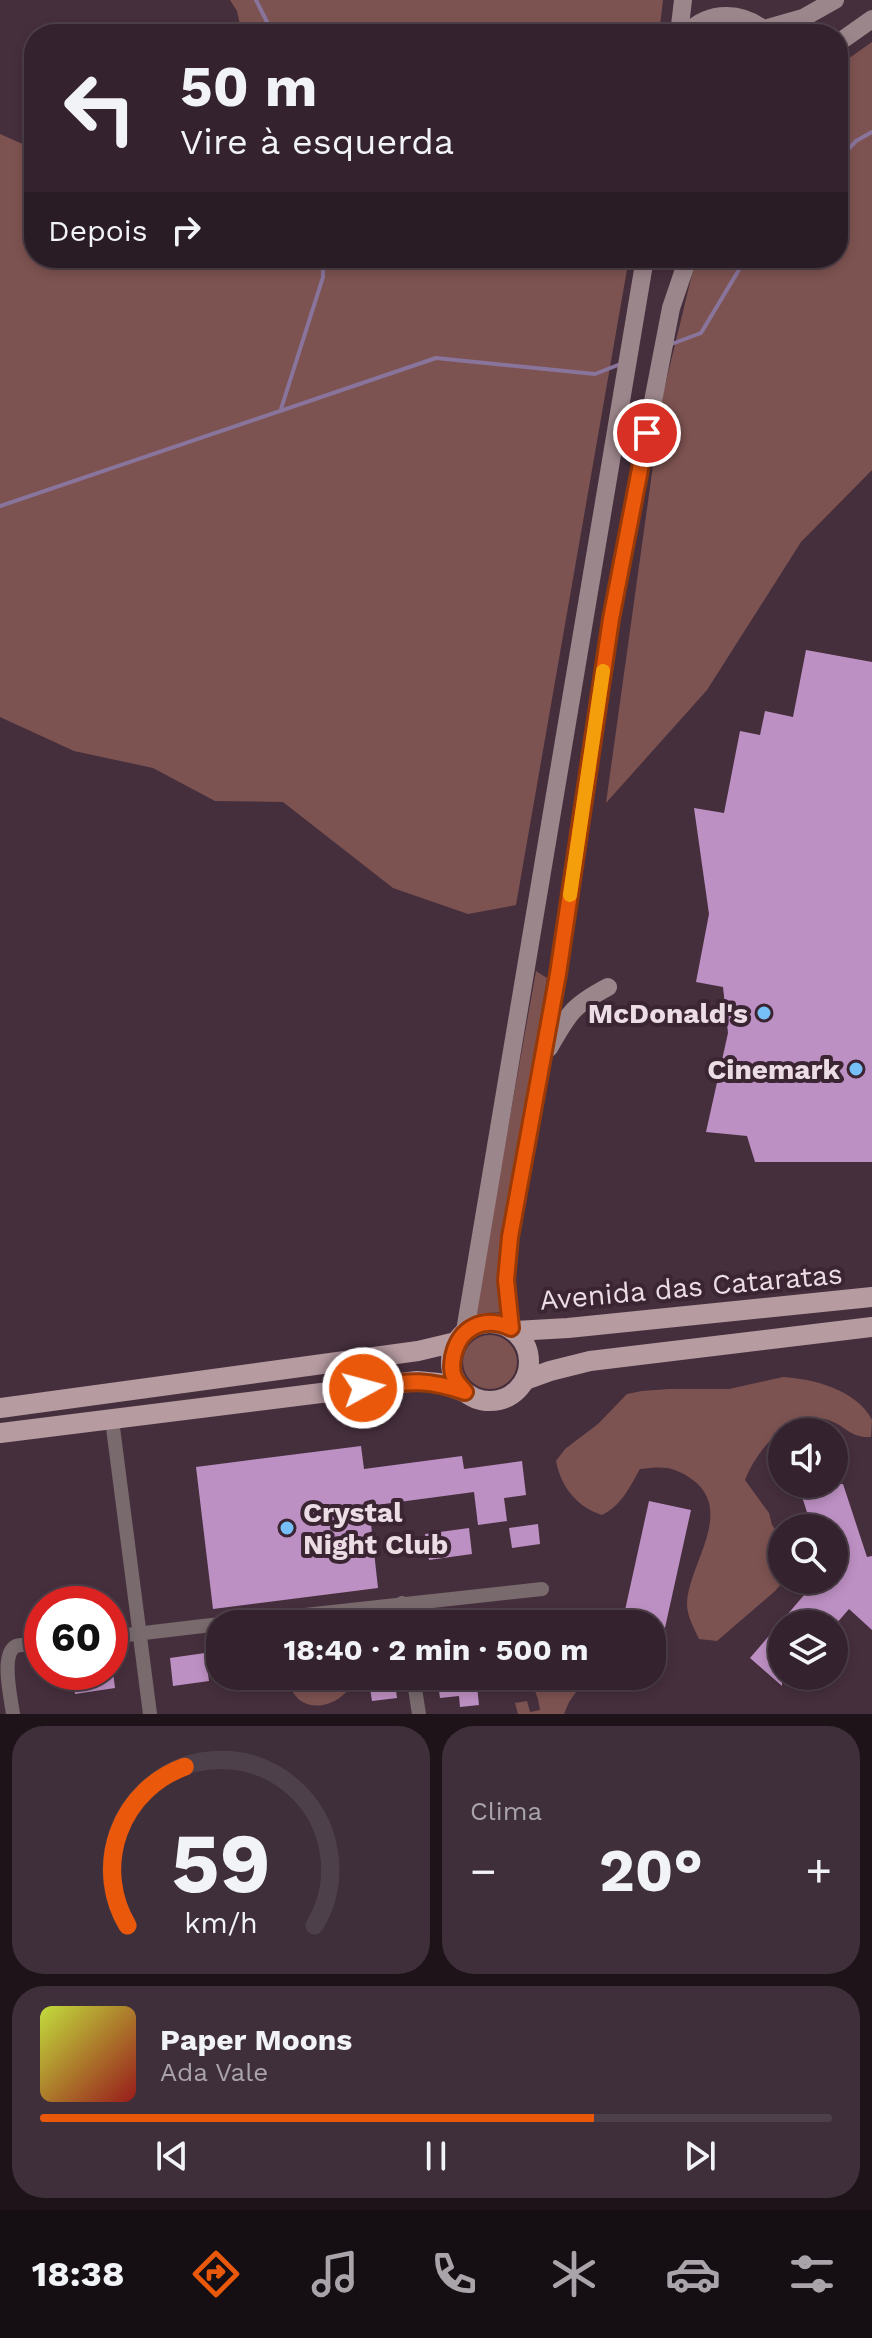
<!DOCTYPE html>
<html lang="pt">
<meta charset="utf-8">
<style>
body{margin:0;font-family:"Work Sans",sans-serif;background:#3f2f3a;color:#f1f3f6;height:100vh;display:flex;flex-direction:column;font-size:30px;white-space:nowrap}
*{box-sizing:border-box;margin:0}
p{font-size:26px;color:#a9a4aa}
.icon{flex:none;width:44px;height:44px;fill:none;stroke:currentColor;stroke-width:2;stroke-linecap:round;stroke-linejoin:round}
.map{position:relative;height:1714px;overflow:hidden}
.panel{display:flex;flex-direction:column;gap:12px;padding:12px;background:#1d1319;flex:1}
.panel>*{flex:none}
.guide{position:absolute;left:24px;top:24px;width:824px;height:244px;border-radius:32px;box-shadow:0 4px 12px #0003,0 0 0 2px #4e404a;background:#34232e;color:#f1f3f6;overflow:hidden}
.fabs{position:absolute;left:768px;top:1418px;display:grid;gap:16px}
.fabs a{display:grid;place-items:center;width:80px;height:80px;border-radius:50%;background:#34232e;box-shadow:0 4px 12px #0003,0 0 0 2px #4e404a;font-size:40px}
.speed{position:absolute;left:24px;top:1586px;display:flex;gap:16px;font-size:40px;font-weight:700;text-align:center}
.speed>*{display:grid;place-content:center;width:104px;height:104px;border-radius:50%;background:#34232e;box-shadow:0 4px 12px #0003,0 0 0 2px #4e404a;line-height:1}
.speed .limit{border:12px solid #d22;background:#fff;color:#111}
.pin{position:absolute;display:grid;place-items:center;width:68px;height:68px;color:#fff;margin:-34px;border:4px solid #fff;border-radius:50%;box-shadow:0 2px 8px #0007}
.me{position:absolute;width:88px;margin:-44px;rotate:83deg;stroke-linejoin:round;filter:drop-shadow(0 0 6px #0008)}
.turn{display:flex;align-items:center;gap:28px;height:168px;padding:0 24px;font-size:36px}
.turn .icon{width:104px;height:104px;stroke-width:2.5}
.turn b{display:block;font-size:56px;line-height:68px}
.then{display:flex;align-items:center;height:76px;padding:0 24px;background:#0003;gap:16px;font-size:30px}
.big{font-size:60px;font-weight:700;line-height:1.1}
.panel .widget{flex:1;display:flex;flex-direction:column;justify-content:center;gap:12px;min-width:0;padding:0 28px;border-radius:32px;background:#3f2f3a}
.panel .dial{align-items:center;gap:0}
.dial svg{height:208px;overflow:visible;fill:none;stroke:#4e404a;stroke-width:7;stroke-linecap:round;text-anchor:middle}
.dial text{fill:#f1f3f6;stroke:none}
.song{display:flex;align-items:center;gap:24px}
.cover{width:96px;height:96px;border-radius:12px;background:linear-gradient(135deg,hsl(70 70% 55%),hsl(0 70% 35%))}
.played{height:8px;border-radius:4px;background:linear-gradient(90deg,#ea580c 70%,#4e404a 70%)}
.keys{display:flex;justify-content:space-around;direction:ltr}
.heat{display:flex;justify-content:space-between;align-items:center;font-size:44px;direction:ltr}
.panel .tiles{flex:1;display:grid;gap:12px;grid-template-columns:1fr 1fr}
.widget:last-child{grid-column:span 2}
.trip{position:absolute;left:206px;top:1610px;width:460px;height:80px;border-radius:32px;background:#34232e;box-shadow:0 4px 12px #0003,0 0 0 2px #4e404a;font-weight:700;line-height:80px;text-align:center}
.tabs{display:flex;height:128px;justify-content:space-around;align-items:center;background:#150e12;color:#a9a4aa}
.tabs .icon{width:56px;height:56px}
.tabs .on{color:#ea580c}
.tabs b{font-size:36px;color:#f1f3f6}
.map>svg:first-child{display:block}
</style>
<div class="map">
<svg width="872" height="1714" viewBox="0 0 872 1714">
<rect width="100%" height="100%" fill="#462f3d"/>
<!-- green -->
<g fill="#7d5351">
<polygon points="230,0 663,0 659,34 242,34 237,11"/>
<polygon points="872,42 872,470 801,542 707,690 606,803 663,394 696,258 838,258 838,66"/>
<polygon points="0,134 34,149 34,258 629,258 516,905 468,914 393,888 283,802 215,801 153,768 74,751 0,717"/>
<polygon points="536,971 547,978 498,1261 498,1282 505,1312 487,1313 474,1319"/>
<circle cx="490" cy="1362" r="27"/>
<path d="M783,1377C814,1379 857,1390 872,1420L871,1437C848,1438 845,1424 825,1419C788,1411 757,1450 745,1480L769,1513L772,1525L782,1539V1580H785L775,1591L717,1641L699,1639C694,1628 687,1616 687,1604C688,1565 735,1512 693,1480C674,1466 663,1466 640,1469C629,1488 622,1505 602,1515C577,1507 561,1487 556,1461L565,1449L598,1424L627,1394L642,1391L669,1389H729Z"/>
<path d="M287,1676H297L308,1683L321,1676H356C350,1697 321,1714 301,1701C294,1696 290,1687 286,1680Z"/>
<polygon points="532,1676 577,1676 581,1685 569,1702 564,1714 518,1714 515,1703 527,1701 530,1712 540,1710 538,1699 530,1678"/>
</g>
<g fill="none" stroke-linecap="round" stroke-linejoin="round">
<!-- stream -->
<g stroke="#89749c" stroke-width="4">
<polyline points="256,0 273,34"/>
<polyline points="838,160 856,141 872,132"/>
<polyline points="669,345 701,333 746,258"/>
<polyline points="281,409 323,277 323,258"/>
<polyline points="0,506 436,358 595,374 618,365"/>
</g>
</g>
<!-- building -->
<g fill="#bd90c3">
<polygon points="806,650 872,662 872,1162 755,1162 747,1136 706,1132 728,1033 723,987 696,982 709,914 694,808 724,813 740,731 760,735 765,711 793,717"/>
<polygon points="361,1446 364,1469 462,1456 464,1469 522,1461 526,1495 504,1498 507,1521 478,1525 474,1492 369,1506 378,1588 213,1609 196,1467"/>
<polygon points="798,1484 843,1484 867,1557 872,1556 872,1630 849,1609 836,1624 782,1624 782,1686 750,1658 817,1580 834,1580 834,1528 812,1528"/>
<polygon points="649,1501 691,1510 657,1664 652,1663 652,1624 622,1624"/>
<polygon points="538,1524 540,1544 512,1548 509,1528"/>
<polygon points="469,1528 472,1554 429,1560 425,1534"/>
<polygon points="205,1653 209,1681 173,1686 170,1658"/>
<polygon points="72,1672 113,1672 115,1688 75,1694"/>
<polygon points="368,1676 394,1676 397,1698 372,1701"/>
<polygon points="437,1676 476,1676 479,1705 460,1707 459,1696 440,1698"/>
</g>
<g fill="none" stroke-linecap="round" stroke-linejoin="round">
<!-- street -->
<g stroke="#786a6d" stroke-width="14">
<polyline points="112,1420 150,1714"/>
<polyline points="402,1603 405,1624"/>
<polyline points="223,1624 542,1589"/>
<polyline points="110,1637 220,1624"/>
<polyline points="413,1676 419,1714"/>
<path d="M13,1714C11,1698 0,1654 16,1646C23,1644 35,1645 42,1644"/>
</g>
<!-- secondary -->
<g stroke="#9b868b" stroke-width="18">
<polyline points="764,29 803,18 835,0"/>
<polyline points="679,34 683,0"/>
<path d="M686,34C710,9 744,11 769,34"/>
<polyline points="838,43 872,19"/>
<path d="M549,1048C569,1013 572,1006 608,987"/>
<polyline points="511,1328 506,1280 510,1237 558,974 611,619 671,308 688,258"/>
<polyline points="465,1331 645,258"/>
</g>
<!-- primary -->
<g stroke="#b69ba1" stroke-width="20">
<circle cx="490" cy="1362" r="39"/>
<polyline points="515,1331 568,1328 872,1297"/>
<polyline points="525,1380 550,1371 590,1361 872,1327"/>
<polyline points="0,1408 418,1351 456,1342"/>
<polyline points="0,1433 417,1381 439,1383 465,1392"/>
</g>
</g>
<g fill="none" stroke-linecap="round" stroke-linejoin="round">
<!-- route casing -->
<g stroke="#983908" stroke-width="20">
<path id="route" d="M363,1388C406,1382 423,1377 465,1392C462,1388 456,1382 454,1377C451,1370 452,1364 453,1357C459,1328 483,1315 511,1328L506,1280L510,1237L558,974L611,619L647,433"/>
</g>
<!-- route -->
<use href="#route" stroke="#ea580c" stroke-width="14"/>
<!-- slow -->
<polyline stroke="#f59e0b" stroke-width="14" points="570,895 603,671"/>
</g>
<!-- markers -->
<g fill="#77c0f7" stroke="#3b2533" stroke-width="3">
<circle cx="764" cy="1013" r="8"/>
<circle cx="856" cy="1069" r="8"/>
<circle cx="287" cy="1528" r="8"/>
</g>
<g text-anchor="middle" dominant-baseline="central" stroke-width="8" stroke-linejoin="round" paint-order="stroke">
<!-- poi labels -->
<g font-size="28" font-weight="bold" fill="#ecdde5" stroke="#3b2533" text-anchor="end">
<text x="748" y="1013">McDonald's</text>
<text x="840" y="1069">Cinemark</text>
<text x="303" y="1512" text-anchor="start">Crystal<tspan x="303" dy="32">Night Club</tspan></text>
</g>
<!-- street labels -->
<g font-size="28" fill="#ecdde5" stroke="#3b2533">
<text transform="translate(691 1287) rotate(-5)">Avenida das Cataratas</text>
</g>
</g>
</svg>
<div class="fabs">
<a><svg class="icon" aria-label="sound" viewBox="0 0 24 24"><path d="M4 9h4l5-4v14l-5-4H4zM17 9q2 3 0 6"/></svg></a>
<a><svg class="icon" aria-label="search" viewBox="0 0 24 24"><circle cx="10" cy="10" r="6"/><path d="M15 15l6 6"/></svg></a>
<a><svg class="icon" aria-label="layers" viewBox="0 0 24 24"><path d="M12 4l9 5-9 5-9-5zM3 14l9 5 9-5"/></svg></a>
</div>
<div class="speed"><div class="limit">60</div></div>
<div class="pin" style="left:647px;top:433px;background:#d93025"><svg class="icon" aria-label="arrive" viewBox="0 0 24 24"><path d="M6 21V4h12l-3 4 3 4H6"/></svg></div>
<svg class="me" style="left:363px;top:1388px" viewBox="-20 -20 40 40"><circle r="17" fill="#ea580c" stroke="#fff" stroke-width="3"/><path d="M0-11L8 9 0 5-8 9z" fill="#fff"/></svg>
<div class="trip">18:40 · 2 min · 500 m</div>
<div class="guide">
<div class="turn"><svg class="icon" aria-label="left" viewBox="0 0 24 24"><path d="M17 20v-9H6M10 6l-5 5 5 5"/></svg><div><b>50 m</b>Vire à esquerda</div></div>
<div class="then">Depois<svg class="icon" aria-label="right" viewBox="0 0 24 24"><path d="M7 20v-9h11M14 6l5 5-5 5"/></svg></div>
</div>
</div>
<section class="panel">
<div class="tiles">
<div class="widget dial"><svg viewBox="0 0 100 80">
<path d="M14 69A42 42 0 1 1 86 69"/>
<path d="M14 69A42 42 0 0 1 36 8" stroke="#ea580c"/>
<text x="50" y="56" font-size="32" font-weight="700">59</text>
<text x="50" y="72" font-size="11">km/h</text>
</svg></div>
<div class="widget"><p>Clima</p>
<div class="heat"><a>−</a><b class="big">20°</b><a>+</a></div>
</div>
<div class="widget">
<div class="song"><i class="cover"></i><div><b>Paper Moons</b><p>Ada Vale</p></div></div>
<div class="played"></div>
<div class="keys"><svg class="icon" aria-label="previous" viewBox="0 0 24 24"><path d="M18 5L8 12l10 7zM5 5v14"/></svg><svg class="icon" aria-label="pause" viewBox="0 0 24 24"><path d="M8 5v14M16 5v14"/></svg><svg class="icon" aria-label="next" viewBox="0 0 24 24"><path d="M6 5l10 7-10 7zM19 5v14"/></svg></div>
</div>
</div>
</section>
<nav class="tabs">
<b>18:38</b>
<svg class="icon on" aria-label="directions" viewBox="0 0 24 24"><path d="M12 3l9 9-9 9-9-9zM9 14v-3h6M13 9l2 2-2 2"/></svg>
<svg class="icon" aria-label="music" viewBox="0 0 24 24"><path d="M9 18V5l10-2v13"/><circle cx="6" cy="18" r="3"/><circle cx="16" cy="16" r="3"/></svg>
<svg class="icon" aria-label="phone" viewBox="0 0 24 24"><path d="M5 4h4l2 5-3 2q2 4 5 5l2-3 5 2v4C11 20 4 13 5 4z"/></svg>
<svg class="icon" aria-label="climate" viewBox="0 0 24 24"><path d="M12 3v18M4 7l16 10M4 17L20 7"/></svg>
<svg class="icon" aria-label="car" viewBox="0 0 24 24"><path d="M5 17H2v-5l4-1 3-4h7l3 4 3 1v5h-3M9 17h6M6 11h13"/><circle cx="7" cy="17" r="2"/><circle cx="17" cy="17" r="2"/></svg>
<svg class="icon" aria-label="filters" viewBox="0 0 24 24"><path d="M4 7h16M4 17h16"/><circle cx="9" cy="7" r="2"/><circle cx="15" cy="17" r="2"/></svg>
</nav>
